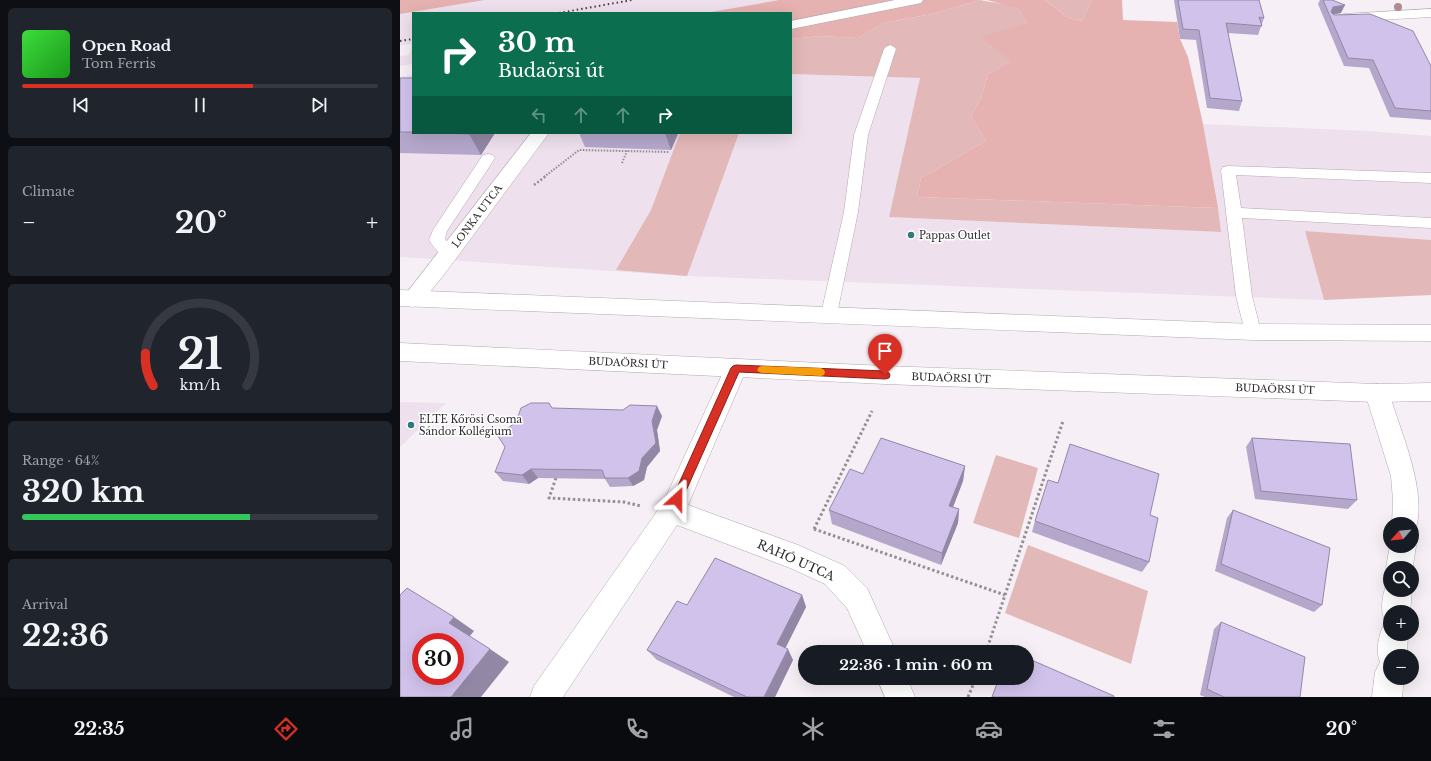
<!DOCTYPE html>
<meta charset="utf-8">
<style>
body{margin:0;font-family:"Libre Baskerville",serif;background:#20242c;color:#f1f3f6;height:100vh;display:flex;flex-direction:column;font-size:15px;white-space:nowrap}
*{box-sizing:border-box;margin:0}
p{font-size:13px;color:#9ea1a6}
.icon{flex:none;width:22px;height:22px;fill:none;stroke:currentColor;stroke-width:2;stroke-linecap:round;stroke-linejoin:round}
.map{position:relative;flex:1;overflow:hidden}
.panel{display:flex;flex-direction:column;gap:8px;padding:8px;background:#0d0f14;width:400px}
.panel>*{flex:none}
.banner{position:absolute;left:12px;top:12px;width:380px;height:122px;border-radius:0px;box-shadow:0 4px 16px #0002;background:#0b6e4f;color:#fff;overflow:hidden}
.needle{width:26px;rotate:243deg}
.fabs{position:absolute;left:983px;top:517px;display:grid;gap:8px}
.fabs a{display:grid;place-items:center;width:36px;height:36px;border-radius:50%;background:#171b24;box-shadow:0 4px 16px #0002;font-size:20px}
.speed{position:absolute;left:12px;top:633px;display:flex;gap:8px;font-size:20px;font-weight:700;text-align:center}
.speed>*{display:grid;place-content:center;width:52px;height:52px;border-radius:50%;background:#171b24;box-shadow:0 4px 16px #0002;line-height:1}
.speed .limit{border:6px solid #d22;background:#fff;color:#111}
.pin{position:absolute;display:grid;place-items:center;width:34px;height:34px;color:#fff;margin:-41px -17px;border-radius:50% 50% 50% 0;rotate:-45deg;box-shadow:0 0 4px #0007}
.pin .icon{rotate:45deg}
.me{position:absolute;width:44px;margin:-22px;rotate:24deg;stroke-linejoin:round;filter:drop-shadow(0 0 3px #0008)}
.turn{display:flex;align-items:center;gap:14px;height:84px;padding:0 20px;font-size:18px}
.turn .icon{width:52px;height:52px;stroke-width:2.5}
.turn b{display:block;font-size:28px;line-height:34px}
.lanes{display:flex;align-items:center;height:38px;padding:0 20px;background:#0003;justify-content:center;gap:20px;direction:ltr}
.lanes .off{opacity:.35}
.big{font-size:30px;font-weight:700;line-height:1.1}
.panel .tile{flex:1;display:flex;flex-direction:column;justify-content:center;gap:6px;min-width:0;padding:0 14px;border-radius:6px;background:#20242c}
.panel .dial{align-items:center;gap:0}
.dial svg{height:104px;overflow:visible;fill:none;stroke:#363941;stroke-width:7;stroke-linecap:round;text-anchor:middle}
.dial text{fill:#f1f3f6;stroke:none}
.song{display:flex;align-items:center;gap:12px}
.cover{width:48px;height:48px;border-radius:6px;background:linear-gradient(135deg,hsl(120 70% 55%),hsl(120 70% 35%))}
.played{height:4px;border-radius:2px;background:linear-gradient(90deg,#d93025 65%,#363941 65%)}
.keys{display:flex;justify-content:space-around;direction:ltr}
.heat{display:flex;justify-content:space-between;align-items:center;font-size:22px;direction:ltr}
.charge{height:6px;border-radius:3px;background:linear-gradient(90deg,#34c759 64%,#363941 0)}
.trip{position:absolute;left:398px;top:645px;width:236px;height:40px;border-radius:20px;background:#171b24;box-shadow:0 4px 16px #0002;font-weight:700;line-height:40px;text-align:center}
.dock{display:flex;height:64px;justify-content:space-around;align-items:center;background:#090b0e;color:#9ea1a6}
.dock .icon{width:28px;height:28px}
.dock .on{color:#d93025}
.dock b{font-size:18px;color:#f1f3f6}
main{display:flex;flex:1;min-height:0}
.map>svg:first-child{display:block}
</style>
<main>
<section class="panel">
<div class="tile">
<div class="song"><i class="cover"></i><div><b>Open Road</b><p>Tom Ferris</p></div></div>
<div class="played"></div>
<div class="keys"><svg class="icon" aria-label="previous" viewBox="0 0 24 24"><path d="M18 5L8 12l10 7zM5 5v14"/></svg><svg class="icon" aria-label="pause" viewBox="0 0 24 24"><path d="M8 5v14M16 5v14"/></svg><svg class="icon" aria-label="next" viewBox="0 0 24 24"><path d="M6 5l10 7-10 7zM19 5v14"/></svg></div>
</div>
<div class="tile"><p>Climate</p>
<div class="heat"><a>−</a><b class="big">20°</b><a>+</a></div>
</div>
<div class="tile dial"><svg viewBox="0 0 100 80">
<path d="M14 69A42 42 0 1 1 86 69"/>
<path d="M14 69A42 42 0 0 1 8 44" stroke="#d93025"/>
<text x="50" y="56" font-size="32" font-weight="700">21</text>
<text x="50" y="72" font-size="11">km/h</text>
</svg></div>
<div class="tile"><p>Range · 64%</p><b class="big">320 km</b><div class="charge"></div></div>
<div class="tile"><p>Arrival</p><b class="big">22:36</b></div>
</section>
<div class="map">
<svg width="1031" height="697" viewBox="0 0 1031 697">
<rect width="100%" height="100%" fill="#f7eff6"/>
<!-- built -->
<g fill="#eee0ed">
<polygon points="85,0 379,0 305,13 13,13 13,64 0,66 0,56 9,55 12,44 0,45 0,14"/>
<polygon points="391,74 520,78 489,217 821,232 803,124 969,131 1031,136 1031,240 905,231 924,300 287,276 0,257 0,77 13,75 13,133 391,133"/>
<polygon points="0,402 46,403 0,447"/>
</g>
<!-- green -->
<g fill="#e3b8b8">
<polygon points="580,0 607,5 619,9 626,23 613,62 588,74 581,98 571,116 586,141 521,178 517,197 818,208 821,232 489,217 520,78 391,74 391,39 420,36 458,38 483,23 532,14"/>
<polygon points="645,0 692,0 682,21 668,18"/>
<polygon points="280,133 339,133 287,276 216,270 251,210"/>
<polygon points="905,231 1031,240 1031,295 924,300"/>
<polygon points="596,455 638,468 619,538 573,523"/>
<polygon points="628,545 748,591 731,664 605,613"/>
</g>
<!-- forest -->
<g fill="#e5b1b1">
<polygon points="0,0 85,0 0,14"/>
<polygon points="379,0 580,0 532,14 483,23 458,38 420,36 391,39 391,13 305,13"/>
<polygon points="587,0 645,0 668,18 682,21 692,0 722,0 723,20 777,22 780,39 788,57 803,124 818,208 517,197 521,178 586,141 571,116 581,98 588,74 612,62 581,37 626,23 619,9"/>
</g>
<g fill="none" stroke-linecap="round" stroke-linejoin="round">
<!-- service casing -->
<g stroke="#b1aab0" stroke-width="1">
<g id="service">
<polygon points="490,45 494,47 496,49 468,135 458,212 437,314 435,318 429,320 423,318 421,314 444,212 454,135 484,49 486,47"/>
<path d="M88,154L93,155L95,158L47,231L45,239L57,253L54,257C43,260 35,249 29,240L33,230L83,155Z"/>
<polygon points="828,166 1031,173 1031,183 836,175 841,208 1031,218 1031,228 842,218 852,296 861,332 859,337 853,338 847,337 845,332 836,296 821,170 823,167"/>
</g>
</g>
<!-- minor casing -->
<g stroke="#b1aab0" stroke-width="1">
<g id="minor">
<polygon points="495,0 523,0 521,3 391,29 391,21"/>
<polygon points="1031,9 1031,17 944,22 939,21 937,18 939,15 944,14"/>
<polygon points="131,133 149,133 43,276 19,305 12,307 5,305 2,299"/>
<polygon points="336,359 344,362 347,368 288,505 398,545 445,566 467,588 496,652 467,652 447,608 425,584 390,568 277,525 163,697 130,697 134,686 263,503 325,368 328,362"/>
<path d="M977,384L985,386L989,393C1000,430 1030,496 1014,533H1012V524H992L993,500L991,476L965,393L969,386Z"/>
<polygon points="1012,537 1016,546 1012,572 1012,568 990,568 990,576 986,568 990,545 1012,546"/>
<path d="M988,580H990V590H1012L1010,612H990V634H1008L1007,656H990V678H1004L1002,697H972L975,672L980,662C975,650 979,635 984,624L987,622C978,612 983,593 988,580Z"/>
<polygon points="477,678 507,678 515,697 485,697"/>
</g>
</g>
<!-- primary casing -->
<g stroke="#b1aab0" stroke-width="1">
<g id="primary">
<polygon points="0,290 853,324 1031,325 1031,341 853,340 0,306"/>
<polygon points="0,343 485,366 977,384 1031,383 1031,401 977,402 485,384 0,361"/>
</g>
</g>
<!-- path-far2 -->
<g stroke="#948f94" stroke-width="2" stroke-dasharray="1.5 1.5" stroke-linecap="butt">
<polyline points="222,163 227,151"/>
<polyline points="144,177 179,150 269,152"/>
</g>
<!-- path-far1 -->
<polyline stroke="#948f94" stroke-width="2.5" stroke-dasharray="2 2" stroke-linecap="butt" points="134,185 146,176"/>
<!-- path -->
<g stroke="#948f94" stroke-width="3" stroke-dasharray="2.5 2.5" stroke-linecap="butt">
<polyline points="156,478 149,498 224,502 241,506"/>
<polyline points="414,529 605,595"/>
<polyline points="414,529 472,411"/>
<polyline points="586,652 663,421"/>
<polyline points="568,697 576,678"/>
</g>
<!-- service -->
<use href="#service" fill="#fff" fill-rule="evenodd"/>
<!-- minor -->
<use href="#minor" fill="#fff" fill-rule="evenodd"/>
<!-- primary -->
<use href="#primary" fill="#fff" fill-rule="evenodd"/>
<!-- rail -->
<g stroke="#434043" stroke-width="2" stroke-dasharray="1.5 3" stroke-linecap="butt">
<polyline points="159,13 232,0"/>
<polyline points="0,41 13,39"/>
</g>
</g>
<!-- trees -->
<circle fill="#b18a8f" cx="998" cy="7" r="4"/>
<!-- wall -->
<g fill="#b4a7cb">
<polygon points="774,0 859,0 864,18 858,35 828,33 842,101 839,111 807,108 796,40 780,39"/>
<polygon points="920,0 932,0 941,13 934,14 934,15 1031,66 1031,120 990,117 969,68 944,66 918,4"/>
<polygon points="0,78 13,78 13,133 95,133 81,155 0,153"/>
<polygon points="179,133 282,133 282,134 278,134 271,150 185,147"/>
<polygon points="153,408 262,416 257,430 260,451 247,467 244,480 233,486 210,487 205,479 138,478 129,484 103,481 95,472"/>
<polygon points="852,438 957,500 948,509 855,499 846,447"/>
<polygon points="565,466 563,481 553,507 559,509 558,523 541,565 432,524 429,510 463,474"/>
<polygon points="833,510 922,605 914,612 815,571 827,518"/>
<polygon points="750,515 749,562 742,572 632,532 635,521"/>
<polygon points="402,595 406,607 385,648 393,660 375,697 334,697 257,660 247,650"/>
<polygon points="821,622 900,697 805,697 800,695 814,629"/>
</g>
<!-- shaded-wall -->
<g fill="#9288a5">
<polygon points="945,5 941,13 930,15 933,7"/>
<polygon points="70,133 95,133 81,155 69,134"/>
<polygon points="265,133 278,133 278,134 271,150"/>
<polygon points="257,406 262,416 257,430 260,451 247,467 244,480 233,486 228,478 252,421"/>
<polygon points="565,466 563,481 548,520 549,506"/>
<polygon points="131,469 138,478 129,484 122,475"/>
<polygon points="559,509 558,523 541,565 542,553"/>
<polygon points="402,595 406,607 382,655 377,644"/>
<polygon points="54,617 74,631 69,637 49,623"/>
<polygon points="90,649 109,662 81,697 51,697"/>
<polygon points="388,649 393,660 375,697 364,697"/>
</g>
<!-- building -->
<g fill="#d1c2ec" stroke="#9288a5" fill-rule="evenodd">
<polygon points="778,0 859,0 864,18 859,17 862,26 826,23 842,101 810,98 799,30 783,29"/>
<polygon points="923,0 932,0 945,5 933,7 931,12 934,15 970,14 1013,31 1031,66 1031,111 995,108 973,60 948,58"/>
<rect x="0" y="78" width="13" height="54"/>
<polygon points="44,133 70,133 69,134"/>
<polygon points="131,403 149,403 152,408 223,410 230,405 257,406 252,421 256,443 242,458 239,471 228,478 205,478 202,470 131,469 122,475 95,472 105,447 98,436 116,422 121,408"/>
<polygon points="481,438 565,466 549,506 559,509 542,553 429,510 450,469 463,474"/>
<polygon points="852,438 950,444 957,500 861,491"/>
<polygon points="670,444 759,474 750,515 758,518 749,562 635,521 648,480 658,483"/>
<polygon points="833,510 930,548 922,605 821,564"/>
<polygon points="315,558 402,595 377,644 388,649 364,697 347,697 247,650 277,601 287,605"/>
<path d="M7,588L54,617L49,623L90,649L51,697H0V595ZM21,642H55V676H21Z"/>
<polygon points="821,622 905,657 900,697 824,697 807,689"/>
<polygon points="627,658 714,696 714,697 592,697 599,678 627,678"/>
</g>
<!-- route -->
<polygon fill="#d93025" stroke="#8d1f18" points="336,365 485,371 489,373 490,375 489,378 485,379 339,372 281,502 277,504 274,502 272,499 331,368 333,366"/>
<!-- slow -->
<polygon fill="#f59e0b" points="362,366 421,368 424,370 425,372 424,375 421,376 362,373 359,372 357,370 359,367"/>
<!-- markers -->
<g fill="#317a7c" stroke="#fff" stroke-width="1.5">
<circle cx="511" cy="235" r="4"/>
<circle cx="11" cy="425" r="4"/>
</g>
<g text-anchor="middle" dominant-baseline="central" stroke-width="3" stroke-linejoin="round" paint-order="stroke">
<!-- street labels -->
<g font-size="10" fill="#2e2b2e" stroke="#fff">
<text transform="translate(77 216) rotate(-53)">LONKA UTCA</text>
<text transform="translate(228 363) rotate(3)">BUDAÖRSI ÚT</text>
<text transform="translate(551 378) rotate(2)">BUDAÖRSI ÚT</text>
<text transform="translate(875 389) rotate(2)">BUDAÖRSI ÚT</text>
</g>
<!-- poi labels -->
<g font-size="10" fill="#2e2b2e" stroke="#fff" text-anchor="start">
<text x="519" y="235">Pappas Outlet</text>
<text x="19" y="419">ELTE Kőrösi Csoma<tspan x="19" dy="12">Sándor Kollégium</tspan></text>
</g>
<!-- near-street labels -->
<g font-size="12" fill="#2e2b2e" stroke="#fff">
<text transform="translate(396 560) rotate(24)">RAHÓ UTCA</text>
</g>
</g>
</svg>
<div class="fabs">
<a><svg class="needle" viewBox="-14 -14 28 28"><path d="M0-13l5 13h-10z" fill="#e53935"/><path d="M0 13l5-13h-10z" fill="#9ea1a6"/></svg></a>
<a><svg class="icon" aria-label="search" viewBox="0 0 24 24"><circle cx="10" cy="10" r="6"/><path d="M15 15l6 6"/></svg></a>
<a>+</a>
<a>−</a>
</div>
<div class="speed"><div class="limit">30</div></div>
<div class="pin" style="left:485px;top:375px;background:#d93025"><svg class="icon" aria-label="arrive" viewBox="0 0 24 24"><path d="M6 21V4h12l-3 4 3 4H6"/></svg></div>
<svg class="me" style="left:277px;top:499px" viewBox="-20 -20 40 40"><path d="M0-17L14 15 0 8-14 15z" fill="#d93025" stroke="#fff" stroke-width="4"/></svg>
<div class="trip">22:36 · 1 min · 60 m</div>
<div class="banner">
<div class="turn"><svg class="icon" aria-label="right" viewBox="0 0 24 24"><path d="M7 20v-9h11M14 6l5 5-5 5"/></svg><div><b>30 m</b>Budaörsi út</div></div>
<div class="lanes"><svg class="icon off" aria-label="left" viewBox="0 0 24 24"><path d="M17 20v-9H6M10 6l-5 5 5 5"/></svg><svg class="icon off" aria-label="ahead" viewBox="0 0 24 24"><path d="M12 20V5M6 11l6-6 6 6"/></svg><svg class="icon off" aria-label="ahead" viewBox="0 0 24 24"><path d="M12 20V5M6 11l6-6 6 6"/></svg><svg class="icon" aria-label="right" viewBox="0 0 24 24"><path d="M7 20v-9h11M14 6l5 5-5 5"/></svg></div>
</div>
</div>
</main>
<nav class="dock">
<b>22:35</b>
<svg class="icon on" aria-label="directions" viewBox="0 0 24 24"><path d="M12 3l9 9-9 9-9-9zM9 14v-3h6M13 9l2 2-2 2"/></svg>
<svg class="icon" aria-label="music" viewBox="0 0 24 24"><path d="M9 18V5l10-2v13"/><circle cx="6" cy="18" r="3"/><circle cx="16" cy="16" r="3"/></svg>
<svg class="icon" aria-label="phone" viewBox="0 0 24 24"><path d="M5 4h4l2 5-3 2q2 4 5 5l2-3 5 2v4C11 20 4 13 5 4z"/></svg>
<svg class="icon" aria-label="climate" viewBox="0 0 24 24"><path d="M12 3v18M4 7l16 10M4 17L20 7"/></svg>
<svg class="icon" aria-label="car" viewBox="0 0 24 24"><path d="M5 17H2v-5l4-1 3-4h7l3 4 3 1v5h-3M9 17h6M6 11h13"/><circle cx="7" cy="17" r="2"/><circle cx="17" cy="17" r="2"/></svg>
<svg class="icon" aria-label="filters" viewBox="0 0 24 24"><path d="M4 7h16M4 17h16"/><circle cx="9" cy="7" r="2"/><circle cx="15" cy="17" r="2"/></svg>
<b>20°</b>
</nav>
